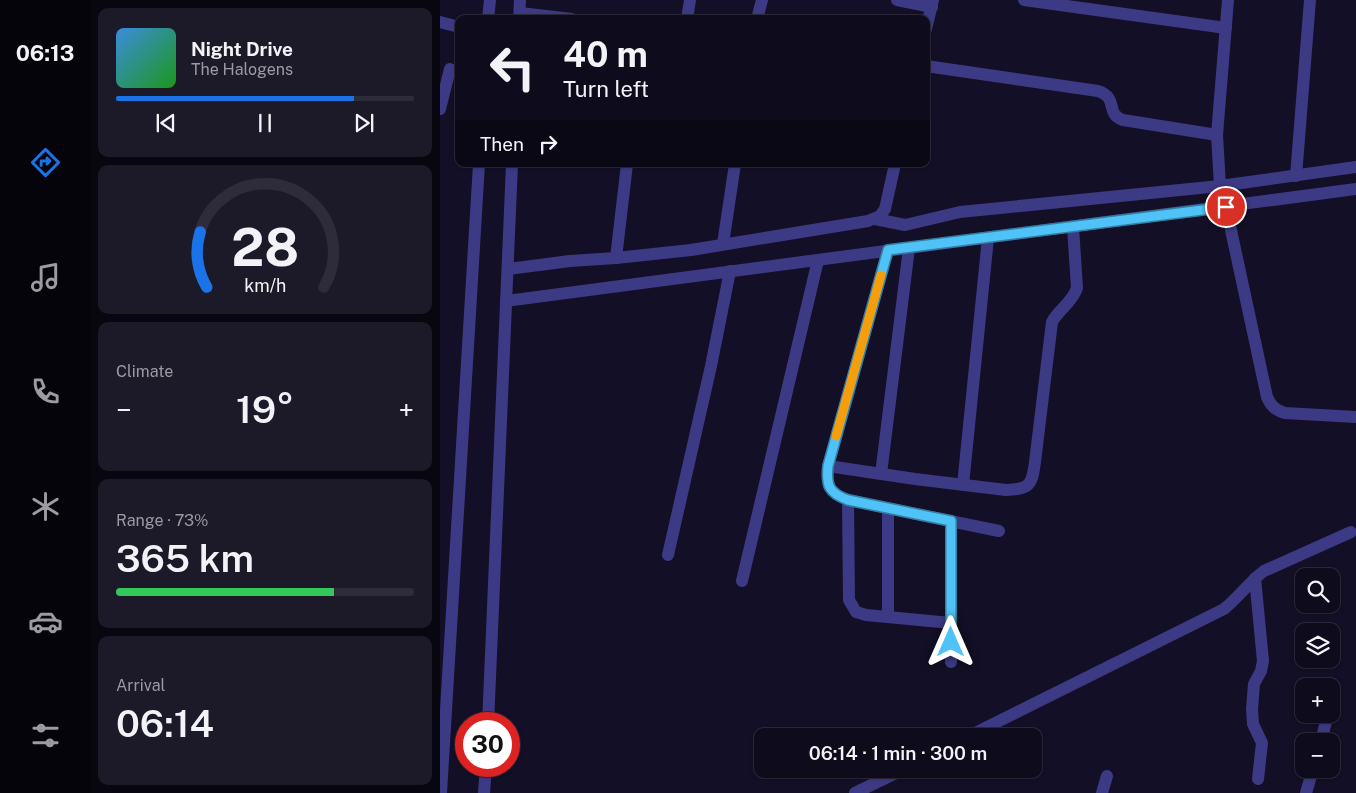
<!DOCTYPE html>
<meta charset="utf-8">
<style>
body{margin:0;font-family:"Public Sans",sans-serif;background:#1c1929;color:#f1f3f6;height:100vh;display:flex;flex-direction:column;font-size:19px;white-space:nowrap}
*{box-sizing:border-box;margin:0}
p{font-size:16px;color:#9b9ba3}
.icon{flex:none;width:28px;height:28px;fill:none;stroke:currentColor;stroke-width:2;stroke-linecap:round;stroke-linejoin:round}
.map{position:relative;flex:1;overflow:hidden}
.details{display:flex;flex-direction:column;gap:8px;padding:8px;background:#08060f;width:350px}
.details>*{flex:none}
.top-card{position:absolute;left:15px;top:15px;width:475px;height:152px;border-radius:10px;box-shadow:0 1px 4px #0004,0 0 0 1px #2e2b3b;background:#0e0b1c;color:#f1f3f6;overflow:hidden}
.fabs{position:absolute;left:855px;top:568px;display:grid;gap:10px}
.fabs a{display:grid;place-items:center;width:45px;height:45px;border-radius:10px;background:#0e0b1c;box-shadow:0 1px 4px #0004,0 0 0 1px #2e2b3b;font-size:25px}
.speed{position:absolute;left:15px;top:712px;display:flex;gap:10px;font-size:25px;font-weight:700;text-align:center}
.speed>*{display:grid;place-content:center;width:65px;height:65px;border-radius:50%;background:#0e0b1c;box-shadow:0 1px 4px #0004,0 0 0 1px #2e2b3b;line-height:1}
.speed .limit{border:8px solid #d22;background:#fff;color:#111}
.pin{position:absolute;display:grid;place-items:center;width:42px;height:42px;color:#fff;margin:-21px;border:2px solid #fff;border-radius:50%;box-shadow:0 1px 5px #0007}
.me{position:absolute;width:55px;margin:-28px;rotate:0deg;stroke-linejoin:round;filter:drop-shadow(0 0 4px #0008)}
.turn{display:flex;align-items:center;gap:18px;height:105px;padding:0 25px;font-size:22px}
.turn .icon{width:65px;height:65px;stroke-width:2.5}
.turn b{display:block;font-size:35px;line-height:42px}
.then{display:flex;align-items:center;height:48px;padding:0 25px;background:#0003;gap:10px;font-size:19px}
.big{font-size:38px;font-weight:600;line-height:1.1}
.details .widget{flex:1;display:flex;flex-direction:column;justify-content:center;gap:8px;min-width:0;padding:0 18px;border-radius:10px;background:#1c1929}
.details .dial{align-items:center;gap:0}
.dial svg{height:130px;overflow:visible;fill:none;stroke:#2e2b3b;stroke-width:7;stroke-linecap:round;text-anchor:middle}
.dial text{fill:#f1f3f6;stroke:none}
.song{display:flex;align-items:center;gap:15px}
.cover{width:60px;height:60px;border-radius:8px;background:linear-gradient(135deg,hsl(210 70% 55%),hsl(120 70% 35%))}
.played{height:5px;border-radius:2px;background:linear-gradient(90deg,#1a73e8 80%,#2e2b3b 80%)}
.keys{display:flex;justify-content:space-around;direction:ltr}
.heat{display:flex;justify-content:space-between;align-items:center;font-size:28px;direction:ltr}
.charge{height:8px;border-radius:4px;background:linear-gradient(90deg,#34c759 73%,#2e2b3b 0)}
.trip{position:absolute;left:314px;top:728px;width:288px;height:50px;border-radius:10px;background:#0e0b1c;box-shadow:0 1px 4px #0004,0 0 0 1px #2e2b3b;font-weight:600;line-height:50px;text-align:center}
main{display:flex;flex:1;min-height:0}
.tabs{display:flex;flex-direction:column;width:90px;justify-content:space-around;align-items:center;background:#06040b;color:#9b9ba3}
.tabs .icon{width:35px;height:35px}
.tabs .active{color:#1a73e8}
.tabs b{font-size:22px;color:#f1f3f6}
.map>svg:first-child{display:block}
</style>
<main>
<nav class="tabs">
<b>06:13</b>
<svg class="icon active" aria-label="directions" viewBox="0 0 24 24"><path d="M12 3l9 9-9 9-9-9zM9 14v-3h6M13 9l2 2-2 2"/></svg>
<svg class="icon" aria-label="music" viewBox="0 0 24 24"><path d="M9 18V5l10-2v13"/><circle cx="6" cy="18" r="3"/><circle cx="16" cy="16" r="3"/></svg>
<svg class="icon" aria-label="phone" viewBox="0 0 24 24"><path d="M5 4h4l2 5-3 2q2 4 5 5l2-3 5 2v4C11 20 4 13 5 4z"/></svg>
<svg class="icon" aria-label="climate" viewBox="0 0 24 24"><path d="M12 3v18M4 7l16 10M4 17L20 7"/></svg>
<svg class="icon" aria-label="car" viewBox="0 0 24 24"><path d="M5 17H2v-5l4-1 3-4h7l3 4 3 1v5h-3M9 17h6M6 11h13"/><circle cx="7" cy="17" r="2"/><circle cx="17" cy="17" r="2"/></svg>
<svg class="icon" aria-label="filters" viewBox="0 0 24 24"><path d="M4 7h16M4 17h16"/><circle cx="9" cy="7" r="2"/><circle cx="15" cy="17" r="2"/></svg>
</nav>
<section class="details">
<div class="widget">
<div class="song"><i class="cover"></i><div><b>Night Drive</b><p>The Halogens</p></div></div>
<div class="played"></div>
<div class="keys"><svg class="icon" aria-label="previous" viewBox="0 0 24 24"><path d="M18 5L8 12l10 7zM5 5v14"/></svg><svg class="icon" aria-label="pause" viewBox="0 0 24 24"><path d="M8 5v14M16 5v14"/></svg><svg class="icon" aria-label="next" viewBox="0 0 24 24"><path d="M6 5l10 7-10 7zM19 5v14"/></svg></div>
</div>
<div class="widget dial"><svg viewBox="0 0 100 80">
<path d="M14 69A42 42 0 1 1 86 69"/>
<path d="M14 69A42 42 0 0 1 10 35" stroke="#1a73e8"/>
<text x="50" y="56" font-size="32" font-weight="700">28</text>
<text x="50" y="72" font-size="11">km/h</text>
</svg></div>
<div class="widget"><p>Climate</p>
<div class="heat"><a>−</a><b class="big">19°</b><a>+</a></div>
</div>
<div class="widget"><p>Range · 73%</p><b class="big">365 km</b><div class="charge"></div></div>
<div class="widget"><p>Arrival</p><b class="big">06:14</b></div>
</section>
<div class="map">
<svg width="916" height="793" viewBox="0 0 916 793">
<rect width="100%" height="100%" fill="#130f26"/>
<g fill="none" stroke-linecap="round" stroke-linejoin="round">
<!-- minor -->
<g stroke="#3d3a85" stroke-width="12">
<polyline points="457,0 492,7"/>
<polyline points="584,0 786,28"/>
<polyline points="788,0 777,135 780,186 916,167"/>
<polyline points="80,13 132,19"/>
<polyline points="48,19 50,0"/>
<polyline points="79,19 80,0"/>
<polyline points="247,19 250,0"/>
<polyline points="317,19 322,0"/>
<polyline points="0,22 19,27"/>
<polyline points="486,29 493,0"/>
<path d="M486,66L658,91C680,99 664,113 683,120L777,135"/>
<polyline points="0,109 10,69"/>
<polyline points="856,176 870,0"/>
<path d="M786,207L827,397C831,406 835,410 845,413L916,417"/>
<polyline points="435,219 465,225 520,212 780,186"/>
<polyline points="283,244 295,164"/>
<path d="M448,250L388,466C386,486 389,493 408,500L559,531"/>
<polyline points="176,258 187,164"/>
<polyline points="68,269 130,261 176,258 251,250 428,221 440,216 445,209 455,164"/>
<polyline points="66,301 916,189"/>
<path d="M388,466L475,479L566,490C590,489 592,485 595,462L612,322C619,309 632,303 637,288L633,227"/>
<polyline points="441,474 469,248"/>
<polyline points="523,485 548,238"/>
<polyline points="408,500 409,600 416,612 426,615 511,623"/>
<polyline points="511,521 511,662"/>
<polyline points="228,555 271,366 290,271"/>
<polyline points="815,578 823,661 821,671 814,684 812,709 813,724 822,743 818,779"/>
<polyline points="302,581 378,260"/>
<polyline points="448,617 448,508"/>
<polyline points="48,724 72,164"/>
<path d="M529,736L784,609C799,597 809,582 824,571L911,532"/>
<polyline points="881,741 888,714"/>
<polyline points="1,793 39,164"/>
<polyline points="44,793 46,766"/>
<polyline points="415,793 464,769"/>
<polyline points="662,793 667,776"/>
<polyline points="866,793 873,769"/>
</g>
</g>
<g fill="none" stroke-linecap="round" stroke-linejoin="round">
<!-- route casing -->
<g stroke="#337fa1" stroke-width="12">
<path id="route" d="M511,642V521L408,500C389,493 386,486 388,466L448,250L786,207"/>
</g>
<!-- route -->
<use href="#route" stroke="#4fc3f7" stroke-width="9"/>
<!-- slow -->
<polyline stroke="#f59e0b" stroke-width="9" points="396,436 441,275"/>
</g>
</svg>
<div class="fabs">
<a><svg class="icon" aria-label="search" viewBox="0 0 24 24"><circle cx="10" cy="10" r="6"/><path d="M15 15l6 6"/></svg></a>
<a><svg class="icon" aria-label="layers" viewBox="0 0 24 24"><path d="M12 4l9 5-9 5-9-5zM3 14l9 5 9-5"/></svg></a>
<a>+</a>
<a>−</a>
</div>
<div class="speed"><div class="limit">30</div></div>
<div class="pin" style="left:786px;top:207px;background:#d93025"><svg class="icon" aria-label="arrive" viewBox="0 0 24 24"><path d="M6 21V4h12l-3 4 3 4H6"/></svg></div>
<svg class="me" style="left:511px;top:642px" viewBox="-20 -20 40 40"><path d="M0-17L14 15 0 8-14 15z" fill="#4fc3f7" stroke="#fff" stroke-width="4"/></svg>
<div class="trip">06:14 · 1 min · 300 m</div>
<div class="top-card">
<div class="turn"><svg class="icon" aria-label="left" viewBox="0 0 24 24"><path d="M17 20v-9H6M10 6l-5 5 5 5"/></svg><div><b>40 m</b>Turn left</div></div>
<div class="then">Then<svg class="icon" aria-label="right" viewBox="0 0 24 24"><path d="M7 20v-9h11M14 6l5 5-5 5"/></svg></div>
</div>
</div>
</main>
